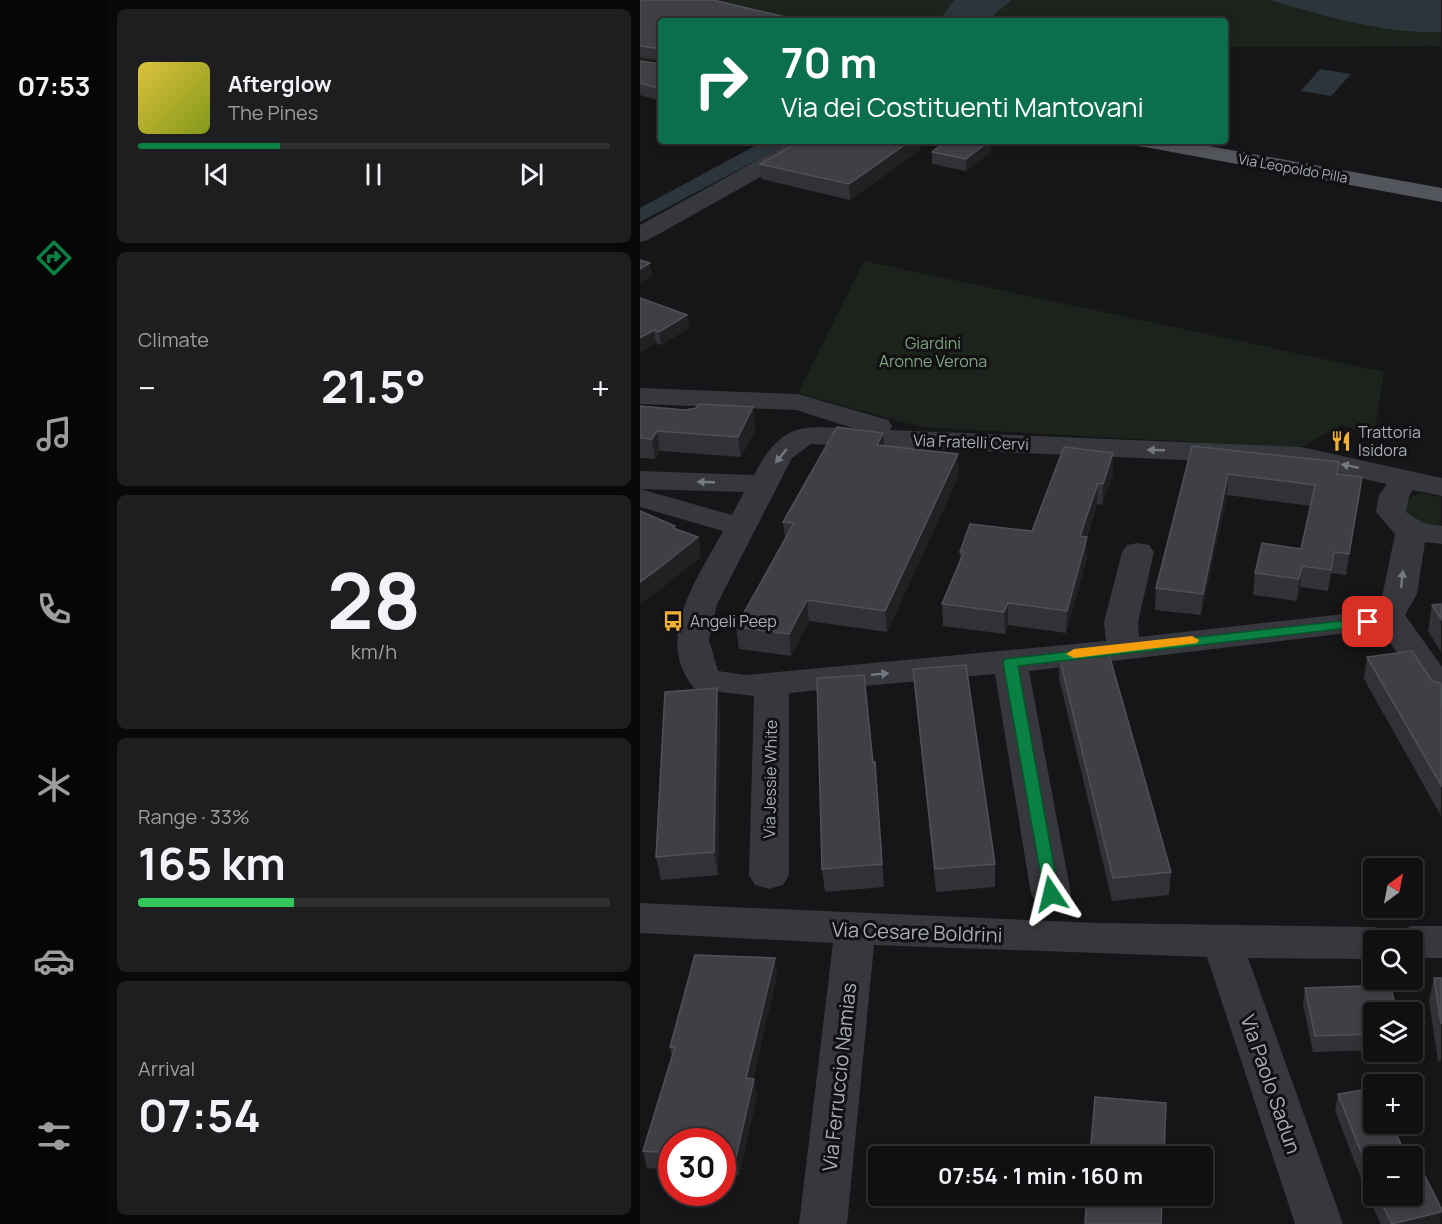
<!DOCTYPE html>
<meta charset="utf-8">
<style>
body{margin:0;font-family:Manrope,sans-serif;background:#1e1e20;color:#f1f3f6;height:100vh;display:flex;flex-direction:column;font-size:22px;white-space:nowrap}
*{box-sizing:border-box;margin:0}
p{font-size:20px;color:#9c9d9f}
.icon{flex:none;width:33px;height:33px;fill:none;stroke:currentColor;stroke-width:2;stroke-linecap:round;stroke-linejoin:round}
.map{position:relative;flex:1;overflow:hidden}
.sheet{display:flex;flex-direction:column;gap:9px;padding:9px;background:#09090a;width:532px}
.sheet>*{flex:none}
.top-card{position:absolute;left:18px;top:18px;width:570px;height:126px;border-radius:6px;box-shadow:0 3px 9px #0003,0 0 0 2px #303032;background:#0b6e4f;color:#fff;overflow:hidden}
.needle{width:39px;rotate:32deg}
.controls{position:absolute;left:723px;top:858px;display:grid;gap:12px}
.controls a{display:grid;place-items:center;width:60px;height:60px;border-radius:6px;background:#101012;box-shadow:0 3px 9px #0003,0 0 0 2px #303032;font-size:30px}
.speed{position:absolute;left:18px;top:1128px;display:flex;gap:12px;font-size:30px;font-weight:700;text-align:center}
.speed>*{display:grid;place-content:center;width:78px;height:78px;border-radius:50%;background:#101012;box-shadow:0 3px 9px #0003,0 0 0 2px #303032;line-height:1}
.speed .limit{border:9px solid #d22;background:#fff;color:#111}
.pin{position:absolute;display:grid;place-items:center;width:51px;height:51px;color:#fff;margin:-26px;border-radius:12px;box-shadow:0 3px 9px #0006}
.me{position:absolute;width:66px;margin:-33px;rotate:350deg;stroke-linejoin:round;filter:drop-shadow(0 0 4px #0008)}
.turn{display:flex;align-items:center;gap:21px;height:126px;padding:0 24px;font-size:27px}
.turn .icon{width:78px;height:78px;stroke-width:2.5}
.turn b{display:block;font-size:42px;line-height:51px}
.big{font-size:45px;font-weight:700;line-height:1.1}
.sheet .tile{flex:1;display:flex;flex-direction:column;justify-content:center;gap:9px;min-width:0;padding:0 21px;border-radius:9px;background:#1e1e20}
.sheet .dial{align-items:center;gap:0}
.dial b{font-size:78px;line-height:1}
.song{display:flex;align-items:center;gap:18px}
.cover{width:72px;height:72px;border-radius:9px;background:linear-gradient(135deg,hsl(50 70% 55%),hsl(70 70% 35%))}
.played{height:6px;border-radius:3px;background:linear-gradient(90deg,#0b8043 30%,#303032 30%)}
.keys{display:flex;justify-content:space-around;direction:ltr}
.heat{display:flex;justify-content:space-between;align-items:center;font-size:33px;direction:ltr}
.charge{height:9px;border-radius:4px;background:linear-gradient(90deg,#34c759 33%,#303032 0)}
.trip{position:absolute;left:228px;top:1146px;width:345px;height:60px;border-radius:6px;background:#101012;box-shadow:0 3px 9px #0003,0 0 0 2px #303032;font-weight:700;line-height:60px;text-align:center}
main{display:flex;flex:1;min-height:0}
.dock{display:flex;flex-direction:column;width:108px;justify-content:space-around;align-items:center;background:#060607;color:#9c9d9f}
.dock .icon{width:42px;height:42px}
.dock .on{color:#0b8043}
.dock b{font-size:27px;color:#f1f3f6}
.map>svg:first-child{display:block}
</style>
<main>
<nav class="dock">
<b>07:53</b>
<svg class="icon on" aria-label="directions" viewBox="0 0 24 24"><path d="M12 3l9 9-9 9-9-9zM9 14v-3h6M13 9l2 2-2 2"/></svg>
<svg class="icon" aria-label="music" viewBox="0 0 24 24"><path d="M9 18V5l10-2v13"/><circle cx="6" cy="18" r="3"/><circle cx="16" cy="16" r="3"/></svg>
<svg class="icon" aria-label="phone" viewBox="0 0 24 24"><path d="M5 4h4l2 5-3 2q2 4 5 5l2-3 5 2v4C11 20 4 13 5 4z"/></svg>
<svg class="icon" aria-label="climate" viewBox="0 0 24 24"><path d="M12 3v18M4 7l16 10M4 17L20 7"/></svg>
<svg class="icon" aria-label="car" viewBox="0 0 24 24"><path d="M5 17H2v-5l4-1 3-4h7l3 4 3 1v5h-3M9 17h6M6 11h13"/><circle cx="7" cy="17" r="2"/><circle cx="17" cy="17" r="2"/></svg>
<svg class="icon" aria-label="filters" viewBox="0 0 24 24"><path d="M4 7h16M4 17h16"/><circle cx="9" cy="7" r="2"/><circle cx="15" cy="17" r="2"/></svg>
</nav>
<section class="sheet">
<div class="tile">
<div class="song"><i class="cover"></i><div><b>Afterglow</b><p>The Pines</p></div></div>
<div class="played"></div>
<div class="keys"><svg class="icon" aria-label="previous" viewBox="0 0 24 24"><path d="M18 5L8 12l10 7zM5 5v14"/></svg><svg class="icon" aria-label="pause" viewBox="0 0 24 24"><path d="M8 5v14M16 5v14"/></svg><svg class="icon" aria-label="next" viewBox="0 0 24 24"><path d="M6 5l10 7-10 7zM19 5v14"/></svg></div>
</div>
<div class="tile"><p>Climate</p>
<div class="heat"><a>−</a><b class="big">21.5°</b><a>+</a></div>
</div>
<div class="tile dial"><b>28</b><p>km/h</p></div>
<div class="tile"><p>Range · 33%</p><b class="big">165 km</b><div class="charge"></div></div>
<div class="tile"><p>Arrival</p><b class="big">07:54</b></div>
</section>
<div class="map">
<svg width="802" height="1224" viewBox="0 0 802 1224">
<rect width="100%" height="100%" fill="#161618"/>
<!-- green -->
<g fill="#1c231d">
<polygon points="0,0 801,0 801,46 585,47 585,21 21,21 21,62 0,60"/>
<polygon points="224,261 744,372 734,437 702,425 659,448 281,427 158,393"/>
<polygon points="780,493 801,497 801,530 765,518 765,500"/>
</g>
<!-- water -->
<g fill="#2c353c">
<polygon points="314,0 372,0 346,21 299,21"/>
<path d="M629,0H801V32C744,34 684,16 629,0Z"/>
<polygon points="680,69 711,74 691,96 661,91"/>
</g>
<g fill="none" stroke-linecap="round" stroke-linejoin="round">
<!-- canal -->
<polygon fill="#2c353c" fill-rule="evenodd" points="124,141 147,141 145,145 0,222 0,208"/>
<!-- minor -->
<g fill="#37383d" fill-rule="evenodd">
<polygon points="152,141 179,141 176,146 8,240 0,242 0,225"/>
<path d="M0,388L158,394L248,420L252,426L250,430L661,447L802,478V496L773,490L769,496L766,512L783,523L802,526V544L785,542L777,594L765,615L802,667V705L790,702L741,629L389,671L431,894L425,904L411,909L397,904L391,894L355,674L149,693V875L143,885L129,889L115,885L109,875L114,696L55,689C12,639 58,578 83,531L0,507V471L114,475C143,421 161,426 216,429L156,410L0,404ZM171,444L661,465L747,484L739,495L736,512L755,534L741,602L722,612L499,637L498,622L514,552L509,545L498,543L487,545L482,552L464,622L466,641L105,675L78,671L69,640L77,604L152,458ZM0,489L104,492L92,515Z"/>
<polygon points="0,903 458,923 734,927 748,932 753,940 758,931 772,926 802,926 802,958 772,958 772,940 734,940 734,959 608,958 703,1224 655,1224 567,957 234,945 207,1224 159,1224 193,943 0,933"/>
</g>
<!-- primary -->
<polygon fill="#53555c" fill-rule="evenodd" points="494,141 541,141 802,188 802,202 505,147 497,146"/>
</g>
<!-- wall -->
<g fill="#323236">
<polygon points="0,0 141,16 141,21 21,21 21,101 0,95 0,61 21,64 21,60 0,57"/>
<polygon points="161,141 279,141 280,150 210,200 121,179 120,164"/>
<polygon points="306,141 351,141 351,152 326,171 292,164 292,152"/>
<polygon points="0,298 47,315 49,328 21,345 16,343"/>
<polygon points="0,406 116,428 101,457 20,451 15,459 0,458"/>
<polygon points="244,445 319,475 247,632 169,621 151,656 99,649 96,627 145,539 143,522"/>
<polygon points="552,446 699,462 698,474 722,477 706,575 691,573 688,591 660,587 657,601 613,595 615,573 661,549 671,506 587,495 561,615 515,610 516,588"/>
<polygon points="424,447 473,474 462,505 457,504 447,537 447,558 426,633 368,625 365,634 303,626 302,604 320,560 320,552 392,531"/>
<polygon points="801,604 801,652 788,631 792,605"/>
<polygon points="419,656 531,872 529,895 472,901 419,678"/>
<polygon points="727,657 801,686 801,816 724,679"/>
<polygon points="273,669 355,864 355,887 296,892 275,691"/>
<polygon points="80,710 78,875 21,880 16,857"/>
<polygon points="235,762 244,887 185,892 182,869 233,763"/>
<polygon points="137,976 113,1079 117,1096 99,1175 82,1174 82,1142 32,1142 32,1170 7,1168 3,1151 32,1056 30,1047"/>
<polygon points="794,978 801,978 801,1061 798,1061 789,1001"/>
<polygon points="665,988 734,1012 734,1050 673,1052 663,1004"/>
<polygon points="698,1094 776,1112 773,1128 755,1132 734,1156 734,1196 772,1196 800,1224 741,1224 726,1192 695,1110"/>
</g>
<!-- shaded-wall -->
<g fill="#212124">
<polygon points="141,16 141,21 129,21"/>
<polygon points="270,141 279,141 280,150 210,200 209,184"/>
<polygon points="349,141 351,141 351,152 326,171 326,159"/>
<polygon points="10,263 12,276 0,283 0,269"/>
<polygon points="47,315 49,328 21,345 19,332"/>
<polygon points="14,330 16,343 0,353 0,338"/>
<polygon points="113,407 116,428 101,457 98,437"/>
<polygon points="17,431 20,451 15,459 12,439"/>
<polygon points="243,433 245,453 237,445"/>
<polygon points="473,453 473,474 462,505 463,484"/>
<polygon points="318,454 319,475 247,632 245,611"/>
<polygon points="588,474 587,495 561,615 563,594"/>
<polygon points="722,477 720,498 706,575 709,554"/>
<polygon points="458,483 457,504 440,557 440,536"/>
<polygon points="58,537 61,557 22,588 0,604 0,582"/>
<polygon points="447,537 447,558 426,633 427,611"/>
<polygon points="662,566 660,587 657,601 659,579"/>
<polygon points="167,600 169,621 151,656 149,634"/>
<polygon points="368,603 368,625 365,634 364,612"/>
<polygon points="77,688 80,710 78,875 74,852"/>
<polygon points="135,958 137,976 109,1096 106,1078"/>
<polygon points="114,1079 117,1096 99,1175 96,1157"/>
<polygon points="776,1112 773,1128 746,1133 748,1124 772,1124 772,1113"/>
<polygon points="801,1212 800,1224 753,1224"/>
</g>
<!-- building -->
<g fill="#3f3f44" stroke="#4f5156" stroke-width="1.5">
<polygon points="0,0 73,0 141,16 129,21 21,21 21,49 0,46"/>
<polygon points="21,56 21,89 0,83 0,61 21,64"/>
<polygon points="161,141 270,141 209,184 120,164"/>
<polygon points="306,141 349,141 326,159 292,152"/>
<polygon points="0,260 10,263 0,269"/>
<polygon points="0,298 47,315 19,332 14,330 0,338"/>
<polygon points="59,404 113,407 98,437 17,431 12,439 0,438 0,406 45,410 56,408"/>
<polygon points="197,427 243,433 237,445 318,454 245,611 167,600 149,634 96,627 154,523 143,522"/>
<polygon points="552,446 699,462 697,474 722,477 709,554 694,552 691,570 662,566 659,579 615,573 622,543 661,549 675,485 588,474 563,594 516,588"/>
<polygon points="424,447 473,453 463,484 458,483 440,536 447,537 427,611 368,603 364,612 302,604 324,552 320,552 330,524 392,531"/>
<polygon points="0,511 35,526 33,528 58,537 19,568 0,582"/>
<polygon points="801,604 801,619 792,605"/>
<polygon points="468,651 531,872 473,878 419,656"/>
<polygon points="772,651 792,681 800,683 801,686 801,785 727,657"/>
<polygon points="326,665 355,864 295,869 273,669"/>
<polygon points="224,675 233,763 235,762 242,864 182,869 177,678"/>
<polygon points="77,688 74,852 16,857 25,692"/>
<polygon points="55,955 135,958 106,1078 114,1079 96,1157 82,1156 82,1142 32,1142 32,1153 3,1151 35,1047 30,1047"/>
<polygon points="794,978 801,978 801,1024"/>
<polygon points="750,985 757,1012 734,1012 734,1034 675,1036 665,988"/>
<polygon points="763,1082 764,1084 751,1084"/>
<polygon points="734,1088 734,1124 752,1124 766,1156 734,1156 734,1185 698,1094"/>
<polygon points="455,1097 526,1103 524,1156 450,1156"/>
<polygon points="772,1104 776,1112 772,1113"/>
<polygon points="779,1164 801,1208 801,1212 752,1224 738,1196 772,1196 772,1165"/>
<polygon points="447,1196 522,1196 521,1224 445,1224"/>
</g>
<!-- one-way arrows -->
<defs><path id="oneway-solid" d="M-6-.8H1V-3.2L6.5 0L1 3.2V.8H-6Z" transform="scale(1.5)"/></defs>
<g fill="#757881">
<use href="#oneway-solid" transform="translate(516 450) rotate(-178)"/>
<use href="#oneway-solid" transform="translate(141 456) rotate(129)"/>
<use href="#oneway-solid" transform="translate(710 466) rotate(-168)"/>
<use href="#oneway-solid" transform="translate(66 482) rotate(-178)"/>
<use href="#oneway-solid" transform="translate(762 579) rotate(-84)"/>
<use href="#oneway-solid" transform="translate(240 674) rotate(-5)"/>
</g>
<!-- route -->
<polygon fill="#0b8043" stroke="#07532c" stroke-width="1.5" points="728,618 733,619 733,625 378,666 419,894 417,899 405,899 363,662 365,659"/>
<!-- slow -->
<polygon fill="#f59e0b" points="552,636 559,640 557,643 434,658 426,654 434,649"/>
<!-- icons -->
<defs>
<g id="restaurant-bare" transform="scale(1.62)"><path d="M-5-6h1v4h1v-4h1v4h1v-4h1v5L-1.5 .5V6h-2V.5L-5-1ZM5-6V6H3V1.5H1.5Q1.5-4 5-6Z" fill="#f2b134" stroke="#111113" stroke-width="2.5" paint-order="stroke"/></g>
<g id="bus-bare" transform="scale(1.62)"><path d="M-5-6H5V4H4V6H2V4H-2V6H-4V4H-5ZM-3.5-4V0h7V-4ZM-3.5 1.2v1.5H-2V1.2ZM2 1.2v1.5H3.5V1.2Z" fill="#f2b134" stroke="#111113" stroke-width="2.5" paint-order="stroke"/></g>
</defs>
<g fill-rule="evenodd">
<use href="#restaurant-bare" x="701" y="441"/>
<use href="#bus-bare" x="33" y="621"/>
</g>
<g text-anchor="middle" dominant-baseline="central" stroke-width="6" stroke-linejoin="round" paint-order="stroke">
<!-- far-street labels -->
<g font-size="14" fill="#a8adb8" stroke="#111113">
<text transform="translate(653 168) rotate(10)">Via Leopoldo Pilla</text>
</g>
<!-- park labels -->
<g font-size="16" fill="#7fa381" stroke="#111113">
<text x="293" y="343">Giardini<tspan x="293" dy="18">Aronne Verona</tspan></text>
</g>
<!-- poi labels -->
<g font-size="16" fill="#a8adb8" stroke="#111113" text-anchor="start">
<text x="718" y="432">Trattoria<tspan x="718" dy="18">Isidora</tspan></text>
<text x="50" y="621">Angeli Peep</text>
</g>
<!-- street labels -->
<g font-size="16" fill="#a8adb8" stroke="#111113">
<text transform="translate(331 442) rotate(2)">Via Fratelli Cervi</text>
<text transform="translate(130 779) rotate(-89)">Via Jessie White</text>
</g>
<!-- near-street labels -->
<g font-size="20" fill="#a8adb8" stroke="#111113">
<text transform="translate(277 932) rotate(2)">Via Cesare Boldrini</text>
<text transform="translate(199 1077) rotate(-84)">Via Ferruccio Namias</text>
<text transform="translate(631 1084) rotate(71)">Via Paolo Sadun</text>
</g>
</g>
</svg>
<div class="controls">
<a><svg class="needle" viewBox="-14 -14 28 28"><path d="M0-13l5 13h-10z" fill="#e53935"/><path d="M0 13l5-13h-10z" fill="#9c9d9f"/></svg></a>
<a><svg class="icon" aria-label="search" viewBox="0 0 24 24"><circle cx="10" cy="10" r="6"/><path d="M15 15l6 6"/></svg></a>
<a><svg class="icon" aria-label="layers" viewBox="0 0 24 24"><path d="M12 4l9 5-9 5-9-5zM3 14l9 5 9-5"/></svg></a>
<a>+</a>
<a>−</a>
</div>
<div class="speed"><div class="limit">30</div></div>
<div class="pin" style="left:728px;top:622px;background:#d93025"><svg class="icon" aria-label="arrive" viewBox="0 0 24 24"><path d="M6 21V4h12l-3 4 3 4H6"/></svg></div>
<svg class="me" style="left:411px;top:894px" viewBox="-20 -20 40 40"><path d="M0-17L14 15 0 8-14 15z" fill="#0b8043" stroke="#fff" stroke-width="4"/></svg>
<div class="trip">07:54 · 1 min · 160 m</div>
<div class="top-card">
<div class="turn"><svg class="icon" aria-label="right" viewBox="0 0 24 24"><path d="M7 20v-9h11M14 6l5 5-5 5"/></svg><div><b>70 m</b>Via dei Costituenti Mantovani</div></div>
</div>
</div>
</main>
